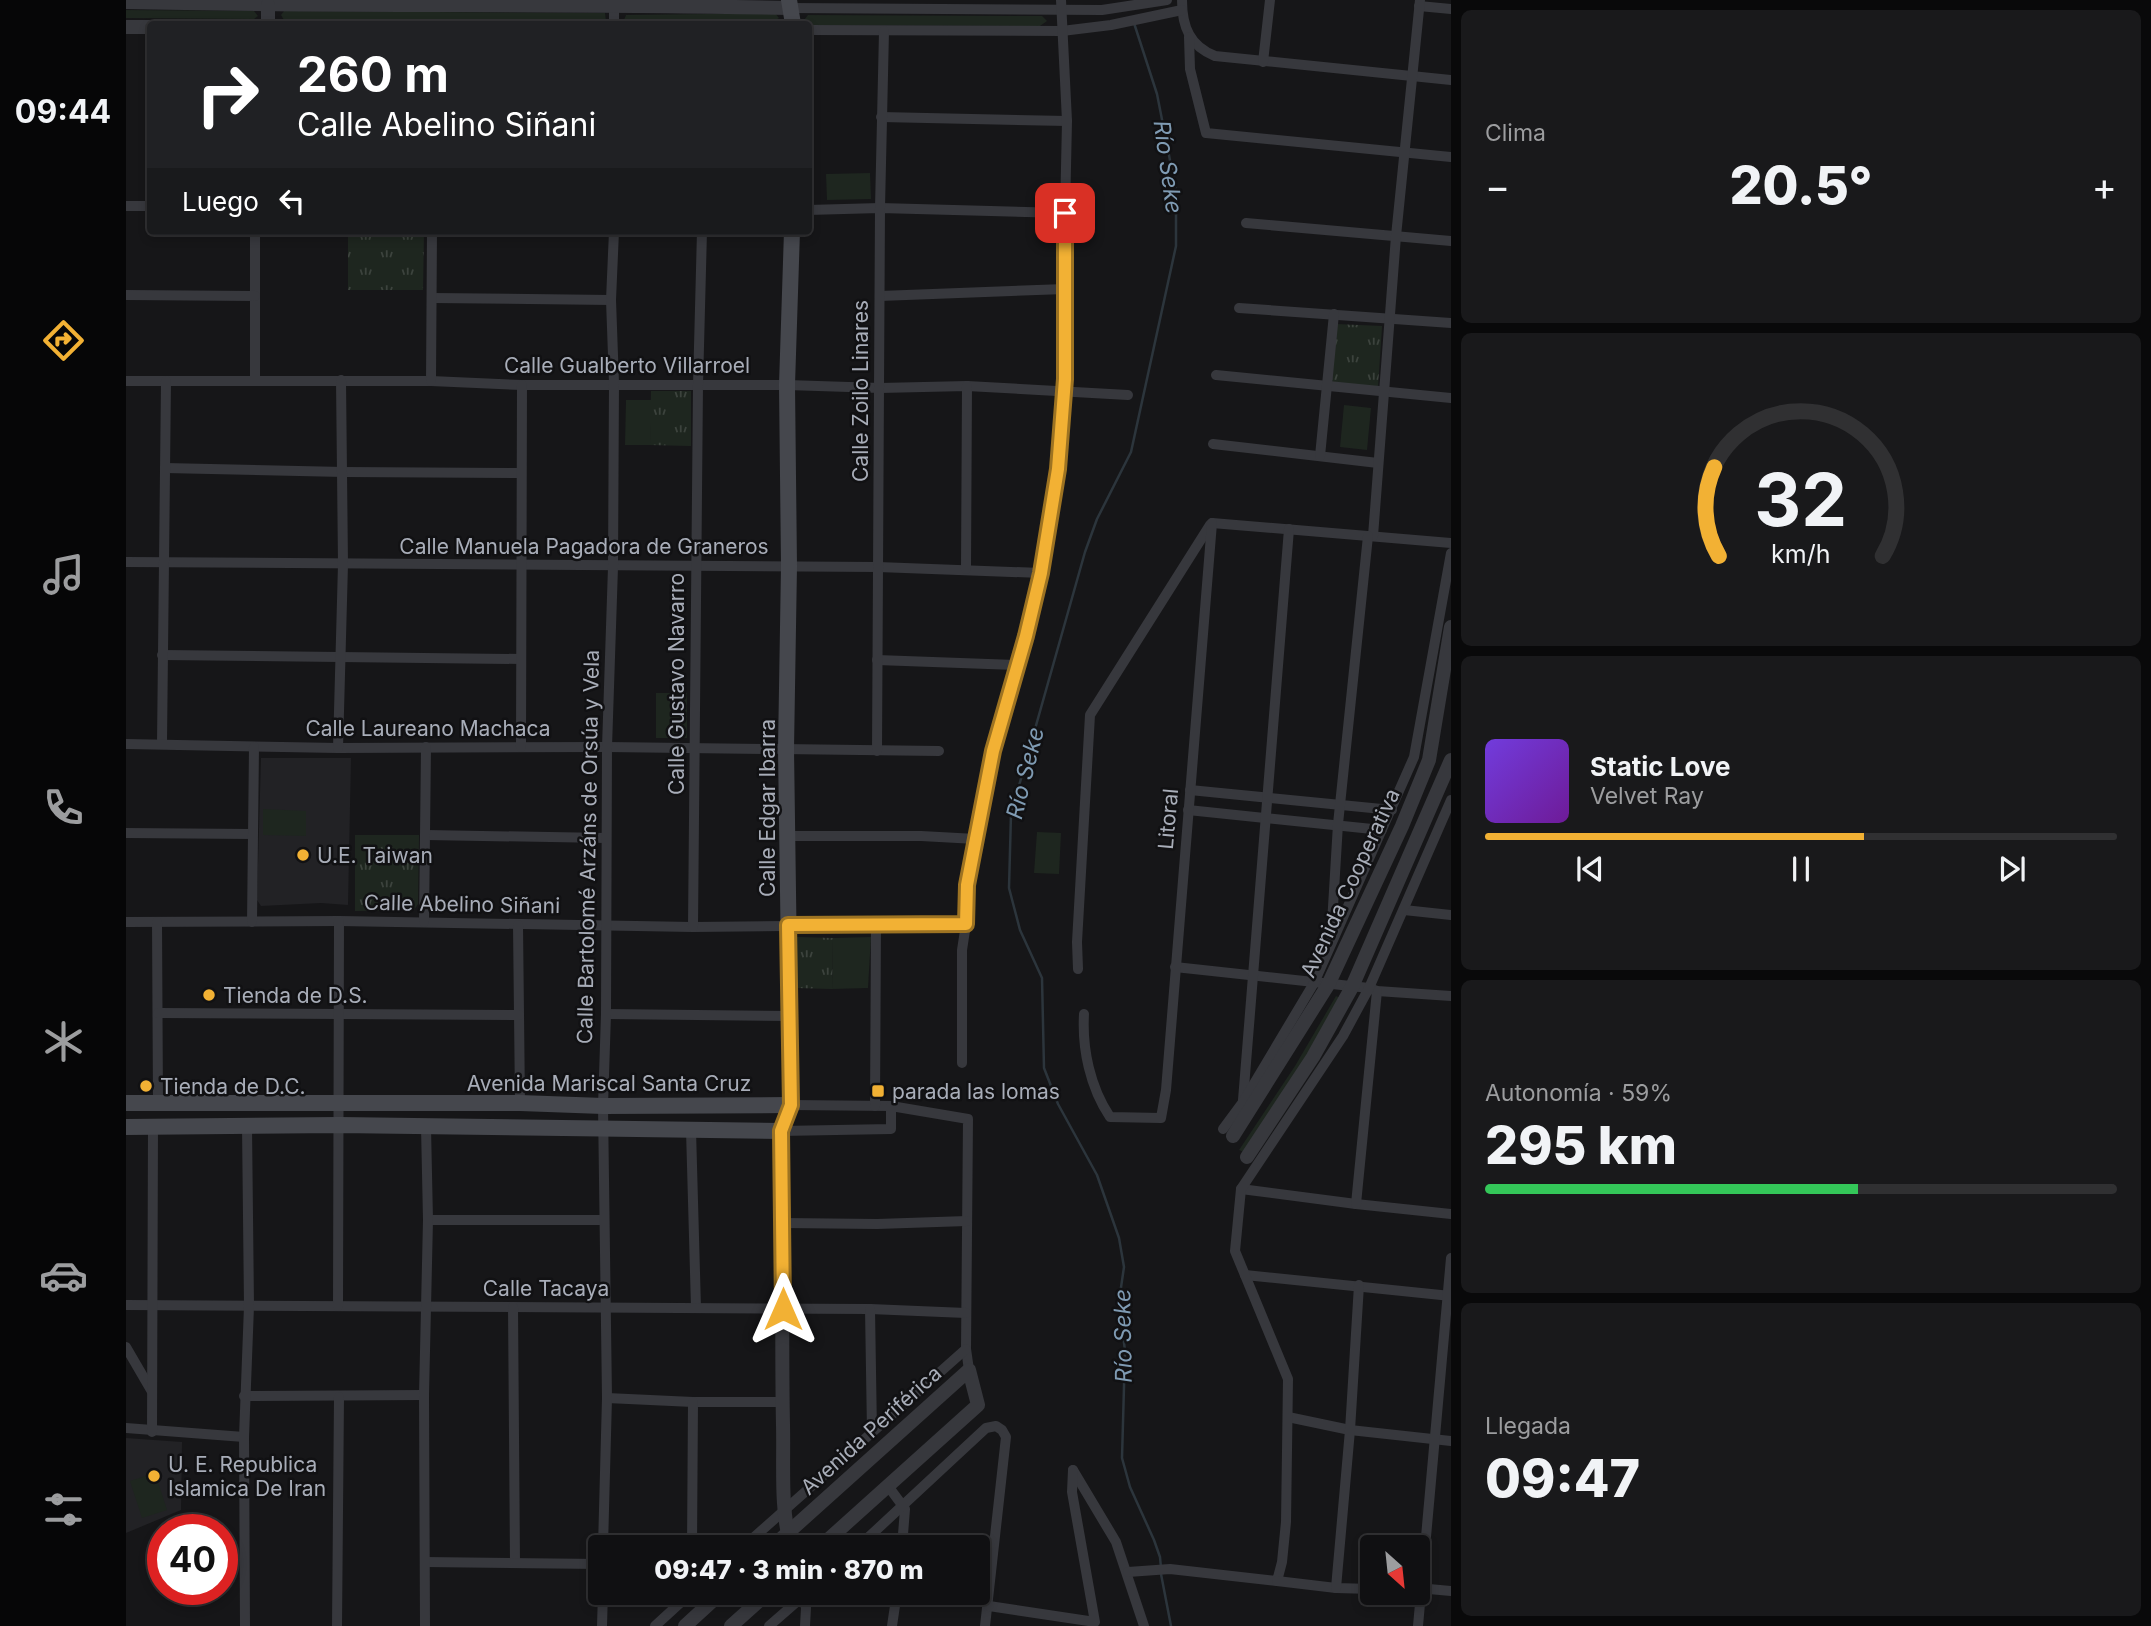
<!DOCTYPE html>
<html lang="es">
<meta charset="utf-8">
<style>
body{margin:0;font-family:Inter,sans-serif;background:#19191b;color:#f1f3f6;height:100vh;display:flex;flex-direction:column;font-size:26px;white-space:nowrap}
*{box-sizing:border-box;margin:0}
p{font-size:23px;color:#9c9d9f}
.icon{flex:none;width:38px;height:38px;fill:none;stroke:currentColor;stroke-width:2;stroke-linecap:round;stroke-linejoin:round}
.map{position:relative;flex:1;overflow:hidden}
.sheet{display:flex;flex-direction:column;gap:10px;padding:10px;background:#09090a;width:700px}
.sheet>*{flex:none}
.banner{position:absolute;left:21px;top:21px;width:665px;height:214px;border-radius:7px;box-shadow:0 4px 10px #0003,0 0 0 2px #303032;background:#202124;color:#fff;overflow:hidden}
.needle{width:46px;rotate:153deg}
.tools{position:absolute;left:1234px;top:1535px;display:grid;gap:14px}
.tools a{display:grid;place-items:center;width:70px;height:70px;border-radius:7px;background:#101012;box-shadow:0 4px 10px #0003,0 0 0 2px #303032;font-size:35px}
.speed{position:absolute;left:21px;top:1514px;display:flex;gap:14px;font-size:35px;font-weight:700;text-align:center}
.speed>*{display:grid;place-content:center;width:91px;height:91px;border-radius:50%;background:#101012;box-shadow:0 4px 10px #0003,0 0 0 2px #303032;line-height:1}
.speed .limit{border:10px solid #d22;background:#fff;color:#111}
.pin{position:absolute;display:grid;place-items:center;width:60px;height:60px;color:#fff;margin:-30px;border-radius:14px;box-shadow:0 4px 10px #0006}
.me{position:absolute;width:77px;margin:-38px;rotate:0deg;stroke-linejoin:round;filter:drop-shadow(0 0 5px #0008)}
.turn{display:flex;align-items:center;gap:24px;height:147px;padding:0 35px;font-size:32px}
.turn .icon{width:91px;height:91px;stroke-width:2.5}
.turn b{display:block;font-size:49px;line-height:60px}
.then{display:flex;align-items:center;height:66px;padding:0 35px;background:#0003;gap:14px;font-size:26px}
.big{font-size:52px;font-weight:800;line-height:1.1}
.sheet .tile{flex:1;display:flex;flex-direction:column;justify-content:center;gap:10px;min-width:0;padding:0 24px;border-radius:10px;background:#19191b}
.sheet .dial{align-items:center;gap:0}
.dial svg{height:182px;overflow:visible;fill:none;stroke:#303032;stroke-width:7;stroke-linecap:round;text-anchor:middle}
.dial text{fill:#f1f3f6;stroke:none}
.song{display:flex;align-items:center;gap:21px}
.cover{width:84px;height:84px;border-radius:10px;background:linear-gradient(135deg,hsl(260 70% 55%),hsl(280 70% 35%))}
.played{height:7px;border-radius:4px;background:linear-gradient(90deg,#f2b134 60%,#303032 60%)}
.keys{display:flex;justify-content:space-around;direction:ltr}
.heat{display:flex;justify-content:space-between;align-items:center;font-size:38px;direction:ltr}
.charge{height:10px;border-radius:5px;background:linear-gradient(90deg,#34c759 59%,#303032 0)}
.trip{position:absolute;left:462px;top:1535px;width:402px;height:70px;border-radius:7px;background:#101012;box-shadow:0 4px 10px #0003,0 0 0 2px #303032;font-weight:800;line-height:70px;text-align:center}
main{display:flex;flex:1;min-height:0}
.tab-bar{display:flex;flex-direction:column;width:126px;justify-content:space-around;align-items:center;background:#060607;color:#9c9d9f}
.tab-bar .icon{width:49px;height:49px}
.tab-bar .current{color:#f2b134}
.tab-bar b{font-size:32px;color:#f1f3f6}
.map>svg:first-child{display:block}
</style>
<main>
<nav class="tab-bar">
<b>09:44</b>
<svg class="icon current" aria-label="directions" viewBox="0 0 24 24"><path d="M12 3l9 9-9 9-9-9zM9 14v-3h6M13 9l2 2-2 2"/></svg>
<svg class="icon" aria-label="music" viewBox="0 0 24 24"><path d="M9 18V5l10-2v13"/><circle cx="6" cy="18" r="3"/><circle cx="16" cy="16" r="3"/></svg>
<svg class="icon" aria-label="phone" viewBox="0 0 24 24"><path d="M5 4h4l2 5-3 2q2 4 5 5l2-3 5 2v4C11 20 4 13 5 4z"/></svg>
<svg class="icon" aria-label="climate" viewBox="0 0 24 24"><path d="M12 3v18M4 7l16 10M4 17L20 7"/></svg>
<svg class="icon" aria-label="car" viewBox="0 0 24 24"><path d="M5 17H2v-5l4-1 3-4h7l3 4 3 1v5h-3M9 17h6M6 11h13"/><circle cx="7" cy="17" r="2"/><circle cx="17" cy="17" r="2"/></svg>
<svg class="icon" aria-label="filters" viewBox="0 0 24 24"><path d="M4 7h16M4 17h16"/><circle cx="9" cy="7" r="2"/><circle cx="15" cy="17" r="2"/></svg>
</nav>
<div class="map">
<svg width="1325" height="1626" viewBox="0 0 1325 1626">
<defs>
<pattern id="park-tufts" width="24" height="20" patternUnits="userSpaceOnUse" patternTransform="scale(1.75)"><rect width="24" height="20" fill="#1e261f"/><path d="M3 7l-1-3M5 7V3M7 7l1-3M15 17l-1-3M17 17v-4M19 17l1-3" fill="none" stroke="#3c433d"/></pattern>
</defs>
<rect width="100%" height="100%" fill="#161618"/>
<!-- built -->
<g fill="#222225">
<polygon points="135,758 225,758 222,905 195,903 135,906 131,900"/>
<polygon points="0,1438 56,1442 55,1510 0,1533"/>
</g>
<!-- green -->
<g fill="#1e261f">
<polygon points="0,10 128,11 132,16 128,19 0,18"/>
<polygon points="158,11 479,13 480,21 158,20 155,15"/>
<polygon points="649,13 653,18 648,21 500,24 498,20 500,15"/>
<polygon points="682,15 916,16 921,21 914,26 683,25 678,20"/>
<polygon points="744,173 745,199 701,200 700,174"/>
<polygon points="500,400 526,400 524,445 499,445"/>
<polygon points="1218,405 1245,408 1241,450 1214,447"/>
<rect x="530" y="693" width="31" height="45"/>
<polygon points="137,809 180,811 180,836 137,835"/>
<polygon points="911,832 935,833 933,874 908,873"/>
<polygon points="745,937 742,988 706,989 707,938"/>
<polygon points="1210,996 1219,1000 1120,1153 1113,1150 1169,1066"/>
<polygon points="29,1473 41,1510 16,1518 4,1481"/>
</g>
<!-- park -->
<g fill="url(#park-tufts)">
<polygon points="222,231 298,231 297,290 222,290"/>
<polygon points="1209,324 1256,326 1252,387 1206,385"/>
<polygon points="525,391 565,391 565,446 524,445"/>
<polygon points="229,835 293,835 292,904 288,910 229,911"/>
<polygon points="671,937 707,938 706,989 670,988"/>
</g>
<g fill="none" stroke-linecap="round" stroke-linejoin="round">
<!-- stream -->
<g stroke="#2c353c" stroke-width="2.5">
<polyline points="1008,23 1031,94 1050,191 1050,246 1005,452 971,519 959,552 885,814 883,888 894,930 916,978 918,1068 932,1104 971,1175 993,1238 998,1267 993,1301 999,1351 996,1458 1004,1487 1028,1540 1034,1557 1035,1568"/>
<polyline points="1035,1574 1045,1626"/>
</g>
<!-- minor -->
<g stroke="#37383d" stroke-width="10">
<polyline points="488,0 488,24"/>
<path d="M1056,0C1056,27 1064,46 1089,56L1325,80"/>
<polyline points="1293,6 1325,9"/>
<polyline points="663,8 976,10 1041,0"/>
<polyline points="682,30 936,31 985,25 1056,10"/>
<polyline points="1063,37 1064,69 1080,133 1325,157"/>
<polyline points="1137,62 1144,0"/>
<polyline points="755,117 941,121"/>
<polyline points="0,206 24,206"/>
<polyline points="682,210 754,208 939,213"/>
<polyline points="1120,223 1325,241"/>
<polyline points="129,231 129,381"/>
<polyline points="0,295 129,296"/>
<polyline points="754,296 939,289"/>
<polyline points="306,298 485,300"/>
<polyline points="1113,308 1325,323"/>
<polyline points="1090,375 1325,398"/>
<polyline points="0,381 305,381 396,385 661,385 754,388 841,386 1002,395"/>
<polyline points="305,381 306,231"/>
<polyline points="1087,444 1252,463"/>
<polyline points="1194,456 1208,314"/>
<polyline points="39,468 218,472 395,473"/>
<polyline points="1086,523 1325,543"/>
<polyline points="1247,536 1270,236 1294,0"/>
<polyline points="0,562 752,567 915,573"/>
<polyline points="840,569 841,386"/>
<polyline points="36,655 395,659"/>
<polyline points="751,660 890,665"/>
<polyline points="36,743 40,381"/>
<polyline points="0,744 212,748 481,747 813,751"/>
<polyline points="395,747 396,385"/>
<polyline points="212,748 217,564 215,380"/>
<polyline points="751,751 754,208 758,31"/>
<polyline points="1064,790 1266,810"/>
<polyline points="1062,810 1256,830"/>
<polyline points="0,833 126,834"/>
<polyline points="300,835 480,838"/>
<polyline points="661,836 795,836 850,839"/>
<polyline points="1278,910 1325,915"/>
<polyline points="0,922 213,921 567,927 840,924"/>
<polyline points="31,922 32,1103"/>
<polyline points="126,922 128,747"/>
<polyline points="298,922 300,747"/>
<polyline points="392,925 394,1103"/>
<polyline points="567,927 572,385 576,231"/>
<polyline points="1205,940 1212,824 1242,536"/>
<polyline points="1049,967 1243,988 1251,991 1325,996"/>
<polyline points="952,969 951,942 964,715 1084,525"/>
<polyline points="32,1013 393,1015"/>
<polyline points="480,1014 664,1016"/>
<path d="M958,1014C956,1049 964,1087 984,1117L1035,1118L1040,1090L1086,523"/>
<polyline points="836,1063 836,950 840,924 841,885 867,752 900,636 915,573 932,469 939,379 939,213 941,121 935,0"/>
<polyline points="1117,1100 1163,529"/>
<polyline points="665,1105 765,1106 842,1119 840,1349 843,1370"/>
<polyline points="749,1106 750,925"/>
<polyline points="1097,1129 1117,1102 1188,983 1288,757 1325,553"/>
<polyline points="565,1130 570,1308"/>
<polyline points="655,1131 765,1129 765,1106"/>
<polyline points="1115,1189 1230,1204 1325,1214"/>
<polyline points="1230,1204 1251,991"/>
<polyline points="302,1220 477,1220"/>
<polyline points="658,1223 751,1224 841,1221"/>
<polyline points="1119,1275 1325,1296"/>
<polyline points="0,1305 744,1309 840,1313"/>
<polyline points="212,1306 213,921"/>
<polyline points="387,1307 389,1563"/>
<polyline points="744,1309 746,1432"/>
<polyline points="0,1347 25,1390"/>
<polyline points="118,1396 298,1395"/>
<polyline points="481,1398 567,1402 657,1402"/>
<polyline points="1162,1417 1224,1430 1325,1441"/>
<polyline points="0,1428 118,1437"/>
<polyline points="26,1432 27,1127"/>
<polyline points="947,1470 990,1542 1018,1626"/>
<polyline points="762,1486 779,1509 776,1547"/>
<polyline points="477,1547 481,1398 477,1106 480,1014 481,747 487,567 488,383 485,300 488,231"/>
<polyline points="566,1547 567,1402"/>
<polyline points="617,1547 840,1349"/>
<polyline points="732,1547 860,1428 870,1426 876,1430 880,1437 859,1626"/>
<polyline points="299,1562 474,1564"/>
<polyline points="1002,1572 1044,1569 1151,1581 1156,1562 1160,1522 1162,1379 1109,1251 1115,1189 1217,1036 1243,988 1325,800"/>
<polyline points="1151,1581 1210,1588 1246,1589"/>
<polyline points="1210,1588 1224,1430 1233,1285"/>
<polyline points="1292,1588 1325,1591"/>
<polyline points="676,1592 680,1608 679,1626"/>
<polyline points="863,1606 969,1622 946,1492 947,1470"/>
<polyline points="119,1626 118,1437 123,1306 121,1126"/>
<polyline points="211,1626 213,1397"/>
<polyline points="299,1626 298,1395 302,1220 300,1127"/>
<polyline points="476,1626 477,1592"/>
<polyline points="529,1626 566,1592"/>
<polyline points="643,1626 682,1592"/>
<polyline points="766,1626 771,1592"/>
<polyline points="1292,1626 1325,1258"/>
</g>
<!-- tertiary -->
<g stroke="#37383d" stroke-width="14">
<path d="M0,2C221,7 442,3 663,8"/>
<polyline points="142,24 142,5"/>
<polyline points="0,27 24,27"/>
<path d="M655,1131C658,1229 655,1327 657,1425C658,1465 654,1508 665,1547"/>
<polyline points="1107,1136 1202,985 1276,826 1303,760 1325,627"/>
<polyline points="1121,1157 1187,1057 1226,987 1325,760"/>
<polyline points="646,1547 843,1370 852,1405 694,1547"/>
<polyline points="559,1626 596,1592"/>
<polyline points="605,1626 643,1592"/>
</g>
<!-- secondary -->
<g stroke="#45474d" stroke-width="16">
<polyline points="663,0 667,24"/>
<polyline points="0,1103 394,1103 477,1106 665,1105"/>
<polyline points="0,1127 213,1125 655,1131 665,1105 660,749 663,566 661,385 666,231"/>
</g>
</g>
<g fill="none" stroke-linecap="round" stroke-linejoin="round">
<!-- route casing -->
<g stroke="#9d7322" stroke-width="18">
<polyline id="route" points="657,1309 655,1131 665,1105 662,925 840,924 841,885 867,751 900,636 915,573 932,469 939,379 939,213"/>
</g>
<!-- route -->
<use href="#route" stroke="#f2b134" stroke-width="12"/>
</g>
<!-- markers -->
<g fill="#f2b134" stroke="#111113" stroke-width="2.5">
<circle cx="177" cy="855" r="7"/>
<circle cx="83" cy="995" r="7"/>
<circle cx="20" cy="1086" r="7"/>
<rect x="745" y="1084" width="14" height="14" rx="3.5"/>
<circle cx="28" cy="1476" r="7"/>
</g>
<g text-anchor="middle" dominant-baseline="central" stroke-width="5" stroke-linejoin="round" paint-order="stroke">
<!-- street labels -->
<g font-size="21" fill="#a8adb8" stroke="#111113">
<text x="501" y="365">Calle Gualberto Villarroel</text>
<text transform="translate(734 391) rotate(-90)">Calle Zoilo Linares</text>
<text x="458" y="546">Calle Manuela Pagadora de Graneros</text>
<text transform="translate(550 684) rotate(-90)">Calle Gustavo Navarro</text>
<text x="302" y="728">Calle Laureano Machaca</text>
<text transform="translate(641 808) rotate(-90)">Calle Edgar Ibarra</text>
<text transform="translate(1042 819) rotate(-85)">Litoral</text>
<text transform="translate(462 847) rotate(-89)">Calle Bartolomé Arzáns de Orsúa y Vela</text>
<text transform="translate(1224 883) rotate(-65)">Avenida Cooperativa</text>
<text transform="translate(336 904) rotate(1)">Calle Abelino Siñani</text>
<text x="483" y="1083">Avenida Mariscal Santa Cruz</text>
<text x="420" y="1288">Calle Tacaya</text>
<text transform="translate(745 1430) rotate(-42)">Avenida Periférica</text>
</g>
<!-- poi labels -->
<g font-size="21" fill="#a8adb8" stroke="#111113" text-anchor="start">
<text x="191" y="855">U.E. Taiwan</text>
<text x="97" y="995">Tienda de D.S.</text>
<text x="34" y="1086">Tienda de D.C.</text>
<text x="766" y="1091">parada las lomas</text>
<text x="42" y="1464">U. E. Republica<tspan x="42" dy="24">Islamica De Iran</tspan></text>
</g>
<!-- water labels -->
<g font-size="23" font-style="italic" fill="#7f9bb3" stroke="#111113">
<text transform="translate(1042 167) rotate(82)">Río Seke</text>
<text transform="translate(899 773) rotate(-76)">Río Seke</text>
<text transform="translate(997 1336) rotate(-91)">Río Seke</text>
</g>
</g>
</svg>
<div class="tools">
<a><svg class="needle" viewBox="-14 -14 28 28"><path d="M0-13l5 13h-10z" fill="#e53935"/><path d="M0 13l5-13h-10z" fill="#9c9d9f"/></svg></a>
</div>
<div class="speed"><div class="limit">40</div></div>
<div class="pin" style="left:939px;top:213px;background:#d93025"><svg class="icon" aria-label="arrive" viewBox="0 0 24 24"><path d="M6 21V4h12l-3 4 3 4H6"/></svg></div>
<svg class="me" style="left:657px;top:1309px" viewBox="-20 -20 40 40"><path d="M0-17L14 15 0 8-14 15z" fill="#f2b134" stroke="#fff" stroke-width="4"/></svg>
<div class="trip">09:47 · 3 min · 870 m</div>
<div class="banner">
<div class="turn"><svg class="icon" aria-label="right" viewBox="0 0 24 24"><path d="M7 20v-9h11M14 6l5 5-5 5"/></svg><div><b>260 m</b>Calle Abelino Siñani</div></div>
<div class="then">Luego<svg class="icon" aria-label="left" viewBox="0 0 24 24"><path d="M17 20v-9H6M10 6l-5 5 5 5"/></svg></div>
</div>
</div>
<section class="sheet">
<div class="tile"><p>Clima</p>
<div class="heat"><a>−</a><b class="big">20.5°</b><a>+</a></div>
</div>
<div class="tile dial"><svg viewBox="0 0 100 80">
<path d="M14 69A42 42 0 1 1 86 69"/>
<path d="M14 69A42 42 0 0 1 12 30" stroke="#f2b134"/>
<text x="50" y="56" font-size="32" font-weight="700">32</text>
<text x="50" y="72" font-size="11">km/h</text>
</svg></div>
<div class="tile">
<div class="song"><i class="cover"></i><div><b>Static Love</b><p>Velvet Ray</p></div></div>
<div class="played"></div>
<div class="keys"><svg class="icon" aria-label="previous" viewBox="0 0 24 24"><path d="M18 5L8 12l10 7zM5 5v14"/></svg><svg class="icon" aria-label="pause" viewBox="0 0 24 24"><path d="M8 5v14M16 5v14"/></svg><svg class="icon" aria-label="next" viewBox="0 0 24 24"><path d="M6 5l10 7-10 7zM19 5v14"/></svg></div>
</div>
<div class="tile"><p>Autonomía · 59%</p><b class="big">295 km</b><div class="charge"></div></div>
<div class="tile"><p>Llegada</p><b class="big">09:47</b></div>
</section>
</main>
